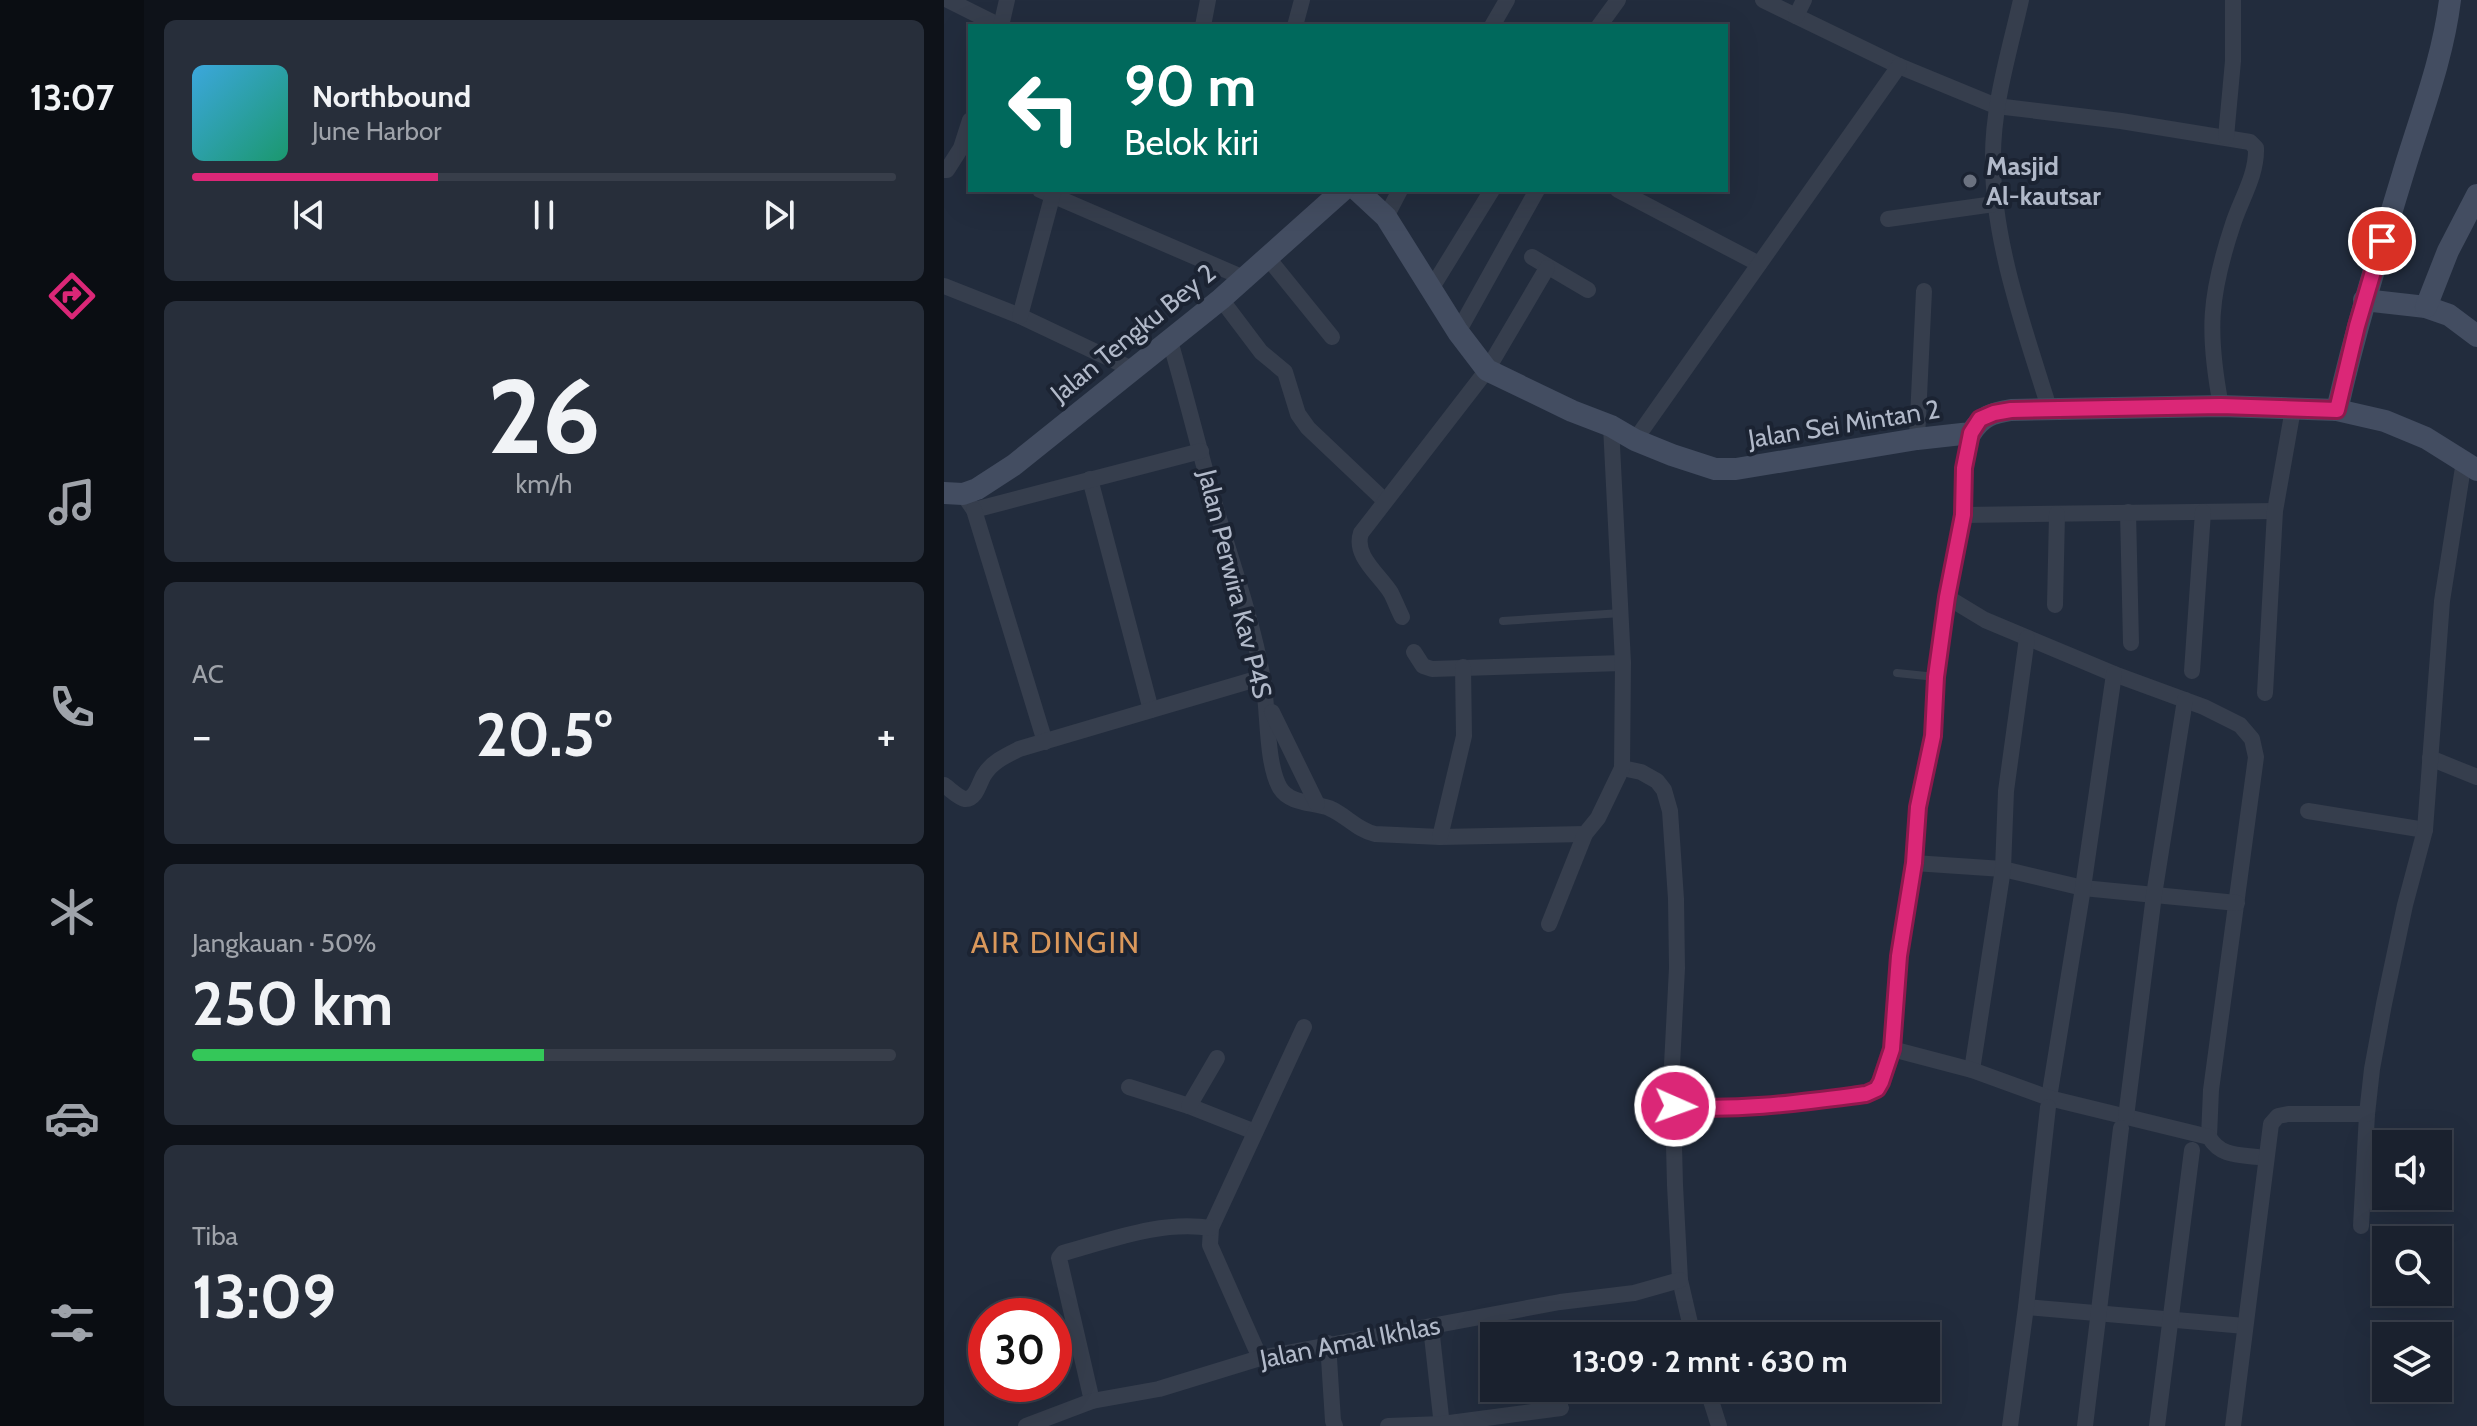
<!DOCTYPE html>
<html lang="id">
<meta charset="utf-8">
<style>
body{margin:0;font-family:Cabin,sans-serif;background:#272e3a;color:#f1f3f6;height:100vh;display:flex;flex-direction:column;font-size:30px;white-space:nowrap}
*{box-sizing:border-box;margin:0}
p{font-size:26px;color:#9fa3aa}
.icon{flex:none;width:44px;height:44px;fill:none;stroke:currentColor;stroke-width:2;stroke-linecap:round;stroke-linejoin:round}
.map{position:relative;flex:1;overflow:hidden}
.panel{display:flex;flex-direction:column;gap:20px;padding:20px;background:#0e1219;width:800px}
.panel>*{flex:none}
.guide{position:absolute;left:24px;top:24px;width:760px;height:168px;border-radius:0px;box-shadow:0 8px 32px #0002,0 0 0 2px #383e4a;background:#00695c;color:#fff;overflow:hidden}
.tools{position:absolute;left:1428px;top:1130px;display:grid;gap:16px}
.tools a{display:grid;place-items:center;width:80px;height:80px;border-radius:0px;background:#1a212e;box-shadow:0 8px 32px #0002,0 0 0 2px #383e4a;font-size:40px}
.speed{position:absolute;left:24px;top:1298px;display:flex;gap:16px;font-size:40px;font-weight:700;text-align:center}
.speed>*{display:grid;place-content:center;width:104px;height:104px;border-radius:50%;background:#1a212e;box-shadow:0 8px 32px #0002,0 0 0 2px #383e4a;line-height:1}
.speed .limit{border:12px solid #d22;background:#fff;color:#111}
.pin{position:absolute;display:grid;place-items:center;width:68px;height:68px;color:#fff;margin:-34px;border:4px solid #fff;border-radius:50%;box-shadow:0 2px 8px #0007}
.me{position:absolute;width:88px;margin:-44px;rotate:92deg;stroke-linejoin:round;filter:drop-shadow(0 0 6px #0008)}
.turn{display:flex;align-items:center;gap:28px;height:168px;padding:0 24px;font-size:36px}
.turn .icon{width:104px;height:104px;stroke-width:2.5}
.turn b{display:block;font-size:56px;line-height:68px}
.big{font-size:60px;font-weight:700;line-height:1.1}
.panel .card{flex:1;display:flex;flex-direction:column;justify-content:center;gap:12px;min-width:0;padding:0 28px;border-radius:12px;background:#272e3a}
.panel .dial{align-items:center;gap:0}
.dial b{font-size:104px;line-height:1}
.song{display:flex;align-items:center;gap:24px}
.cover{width:96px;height:96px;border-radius:12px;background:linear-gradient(135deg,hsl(200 70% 55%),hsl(160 70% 35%))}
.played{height:8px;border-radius:4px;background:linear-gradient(90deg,#db2777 35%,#383e4a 35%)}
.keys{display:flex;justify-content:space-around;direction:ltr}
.heat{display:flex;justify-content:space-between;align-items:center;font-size:44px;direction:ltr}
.charge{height:12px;border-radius:6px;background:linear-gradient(90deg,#34c759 50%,#383e4a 0)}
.trip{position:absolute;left:536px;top:1322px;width:460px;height:80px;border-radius:0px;background:#1a212e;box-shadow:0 8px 32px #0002,0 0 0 2px #383e4a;font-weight:700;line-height:80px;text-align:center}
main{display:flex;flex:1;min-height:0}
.tab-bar{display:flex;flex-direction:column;width:144px;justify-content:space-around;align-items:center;background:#0a0d12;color:#9fa3aa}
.tab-bar .icon{width:56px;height:56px}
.tab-bar .on{color:#db2777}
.tab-bar b{font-size:36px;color:#f1f3f6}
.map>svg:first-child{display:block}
</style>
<main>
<nav class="tab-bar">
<b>13:07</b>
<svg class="icon on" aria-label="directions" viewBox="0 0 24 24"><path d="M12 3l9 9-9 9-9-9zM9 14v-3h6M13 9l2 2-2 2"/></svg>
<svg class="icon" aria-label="music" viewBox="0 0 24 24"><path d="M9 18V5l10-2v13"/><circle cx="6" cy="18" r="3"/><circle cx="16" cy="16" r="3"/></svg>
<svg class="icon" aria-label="phone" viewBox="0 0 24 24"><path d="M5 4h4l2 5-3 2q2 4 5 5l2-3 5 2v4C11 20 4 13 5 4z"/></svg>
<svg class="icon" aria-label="climate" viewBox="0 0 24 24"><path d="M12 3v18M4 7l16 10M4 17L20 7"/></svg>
<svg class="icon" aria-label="car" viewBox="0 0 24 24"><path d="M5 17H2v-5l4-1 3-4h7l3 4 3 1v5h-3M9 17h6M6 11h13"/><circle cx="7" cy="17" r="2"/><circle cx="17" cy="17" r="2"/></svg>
<svg class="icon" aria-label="filters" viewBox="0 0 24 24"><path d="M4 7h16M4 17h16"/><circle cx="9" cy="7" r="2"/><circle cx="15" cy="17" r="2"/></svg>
</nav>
<section class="panel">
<div class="card">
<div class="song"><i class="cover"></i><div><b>Northbound</b><p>June Harbor</p></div></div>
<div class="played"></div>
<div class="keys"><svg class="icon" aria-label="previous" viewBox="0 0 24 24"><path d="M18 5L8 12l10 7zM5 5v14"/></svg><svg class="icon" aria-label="pause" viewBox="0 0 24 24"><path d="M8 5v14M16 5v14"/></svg><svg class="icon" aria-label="next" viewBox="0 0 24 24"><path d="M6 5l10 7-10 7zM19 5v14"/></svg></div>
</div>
<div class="card dial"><b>26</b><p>km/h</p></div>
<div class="card"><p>AC</p>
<div class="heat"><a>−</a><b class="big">20.5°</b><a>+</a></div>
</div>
<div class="card"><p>Jangkauan · 50%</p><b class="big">250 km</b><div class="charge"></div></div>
<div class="card"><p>Tiba</p><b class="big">13:09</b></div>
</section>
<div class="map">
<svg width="1533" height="1426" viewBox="0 0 1533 1426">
<rect width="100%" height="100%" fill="#222c3d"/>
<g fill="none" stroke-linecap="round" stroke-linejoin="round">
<!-- lane -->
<g stroke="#363e4d" stroke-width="8">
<polyline points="559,621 677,613"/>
<polyline points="953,673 992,677"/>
</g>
<!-- street -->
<g stroke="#363e4d" stroke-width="16">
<polyline points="4,0 56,26"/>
<path d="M819,0L955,66L1052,106L1177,121L1306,142L1312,148C1313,175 1297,199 1289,224C1265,296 1263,332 1277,406"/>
<path d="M1077,0C1065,53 1048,107 1049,162C1049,244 1082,333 1106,411"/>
<polyline points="852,16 860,0"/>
<polyline points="57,26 63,0"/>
<polyline points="259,26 264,0"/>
<polyline points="351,26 358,0"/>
<polyline points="548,26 563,0"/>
<polyline points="655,26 674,0"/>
<polyline points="1282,137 1289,61 1289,0"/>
<polyline points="0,170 3,170 17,148 26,120"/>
<polyline points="96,190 300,278"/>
<polyline points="674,190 815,264"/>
<polyline points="442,217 456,190"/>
<polyline points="944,219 1050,204"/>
<polyline points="588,257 644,290"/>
<polyline points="324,258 388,337"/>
<polyline points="0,286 76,316 190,370"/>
<polyline points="487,289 548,190"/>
<polyline points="277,299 317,352 341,372 354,414 364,428 441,501"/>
<polyline points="76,316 110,190"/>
<polyline points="514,332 593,190"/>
<path d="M226,341C242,395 255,450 271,505C287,561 307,616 318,674C325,706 321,762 336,788C346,804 368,802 385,808C402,815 413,830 431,834L496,837L641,834"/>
<polyline points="1027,433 1020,468 1019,515 1003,597 1041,620 1170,674 1260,707 1296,725 1308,739 1312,757 1267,1090 1265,1137"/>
<polyline points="973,439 980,291"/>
<polyline points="691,440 955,66"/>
<polyline points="146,479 207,710"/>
<polyline points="19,494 30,510 257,451"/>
<polyline points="30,510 101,742"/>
<polyline points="1184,512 1187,643"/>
<polyline points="1019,515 1331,511"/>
<polyline points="1111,605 1113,514"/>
<path d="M458,617C454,609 451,601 447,593C436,575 409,556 417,533L543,370L603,268"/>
<polyline points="470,652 479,666 488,669 679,663"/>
<polyline points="1248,671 1259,512"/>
<polyline points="1321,693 1331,511 1349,409"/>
<polyline points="328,712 373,804"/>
<polyline points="1486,758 1533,777"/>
<polyline points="678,768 697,772 713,781 720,790 726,811 732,899 733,968 728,1065 731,1185 736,1280 749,1336"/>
<path d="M0,785C6,789 15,798 21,799C32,800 35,783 40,775C48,762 61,756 75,749L319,677"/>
<polyline points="1364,811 1481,830"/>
<polyline points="496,837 520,736 519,667"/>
<polyline points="970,863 1059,869 1139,888 1293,903"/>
<polyline points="605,924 641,834 654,818 678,768 679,663 667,426"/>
<polyline points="948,1049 955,956 970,863 974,807 989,736 992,677 1003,597"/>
<polyline points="1028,1070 1059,869 1062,791 1083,638"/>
<polyline points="185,1087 245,1106 311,1132"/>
<polyline points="1105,1098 1139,888 1170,674"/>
<polyline points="245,1106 273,1058"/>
<path d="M731,1106C793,1112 859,1102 922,1094C940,1085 942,1068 948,1049L1028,1070L1105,1098L1265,1137C1278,1159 1299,1154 1322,1158"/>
<polyline points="1182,1117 1210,895 1241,700"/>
<polyline points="1417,1226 1423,1114"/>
<polyline points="1082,1307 1301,1326"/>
<polyline points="487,1327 498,1426"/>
<polyline points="384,1343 389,1421 391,1426"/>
<polyline points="316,1358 266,1245 267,1228 360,1027"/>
<polyline points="763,1388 775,1426"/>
<path d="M148,1401L115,1258L119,1253C167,1240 217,1220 267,1228"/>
<polyline points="82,1426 148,1401 215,1389 316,1358 616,1302 690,1293 736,1280"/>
<polyline points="444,1426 498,1424 617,1408"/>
<polyline points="1066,1426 1082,1307 1104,1107"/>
<polyline points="1141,1426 1177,1128"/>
<polyline points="1213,1426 1248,1150"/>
<polyline points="1289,1426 1327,1124 1334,1116 1344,1114 1423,1114 1428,1069 1440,1004 1461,905 1481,830 1498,601 1520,461"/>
</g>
<!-- secondary -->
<g stroke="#434d61" stroke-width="22">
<path d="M413,190L442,217L514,332L543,370L628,411L667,426L691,440L728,455L771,469H792L973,439L1027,433C1038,416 1048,413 1067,410L1277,406L1393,410L1441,421L1482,438L1533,470"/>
<polyline points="1420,300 1482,307 1505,315 1533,336"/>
<polyline points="1482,307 1504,251 1533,195"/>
<path d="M1393,410C1412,327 1437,246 1462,164C1479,109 1499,57 1506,0"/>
<polyline points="0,493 19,494 33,489 70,465 277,299 399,190"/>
</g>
</g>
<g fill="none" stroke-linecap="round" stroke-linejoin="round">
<!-- route casing -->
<g stroke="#8e194d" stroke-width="20">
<path id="route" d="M731,1106C792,1112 860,1102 922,1094L933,1089L937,1082L948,1049L955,956L970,863L974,807L989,736L992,677L1003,597L1019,515L1020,468L1027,433L1036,419L1050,413L1067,410L1277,406L1393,410L1413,326L1438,241"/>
</g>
<!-- route -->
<use href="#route" stroke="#db2777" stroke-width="14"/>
</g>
<!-- markers -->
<circle fill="#6b7280" stroke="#1b2332" stroke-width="3" cx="1026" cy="181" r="8"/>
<g text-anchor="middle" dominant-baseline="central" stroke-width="8" stroke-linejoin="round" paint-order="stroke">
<!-- poi labels -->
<g font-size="26" font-weight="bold" fill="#b1b9c9" stroke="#1b2332" text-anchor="start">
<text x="1042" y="166">Masjid<tspan x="1042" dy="30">Al-kautsar</tspan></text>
</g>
<!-- street labels -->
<g font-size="26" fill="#b1b9c9" stroke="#1b2332">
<text transform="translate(189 333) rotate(-39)">Jalan Tengku Bey 2</text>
<text transform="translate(900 424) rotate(-9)">Jalan Sei Mintan 2</text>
<text transform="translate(291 584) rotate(76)">Jalan Perwira Kav P4S</text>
<text transform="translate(406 1342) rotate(-11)">Jalan Amal Ikhlas</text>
</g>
<!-- quarter labels -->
<g font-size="30" letter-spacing="2" fill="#da985b" stroke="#1b2332">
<text x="112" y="942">AIR DINGIN</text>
</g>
</g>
</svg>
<div class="tools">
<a><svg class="icon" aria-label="sound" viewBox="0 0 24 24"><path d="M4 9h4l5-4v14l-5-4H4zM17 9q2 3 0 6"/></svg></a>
<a><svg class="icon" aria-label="search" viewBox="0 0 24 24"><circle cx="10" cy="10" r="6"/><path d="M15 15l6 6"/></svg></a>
<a><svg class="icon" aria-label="layers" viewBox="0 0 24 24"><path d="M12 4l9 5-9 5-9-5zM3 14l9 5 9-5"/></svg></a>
</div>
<div class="speed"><div class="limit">30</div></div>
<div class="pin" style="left:1438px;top:241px;background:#d93025"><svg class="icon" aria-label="arrive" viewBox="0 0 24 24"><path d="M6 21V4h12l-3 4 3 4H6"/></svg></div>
<svg class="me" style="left:731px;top:1106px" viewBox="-20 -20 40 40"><circle r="17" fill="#db2777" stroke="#fff" stroke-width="3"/><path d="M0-11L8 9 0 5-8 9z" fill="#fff"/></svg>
<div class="trip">13:09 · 2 mnt · 630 m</div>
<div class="guide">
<div class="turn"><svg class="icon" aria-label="left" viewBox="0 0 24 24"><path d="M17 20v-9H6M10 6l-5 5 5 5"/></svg><div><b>90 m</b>Belok kiri</div></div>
</div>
</div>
</main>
